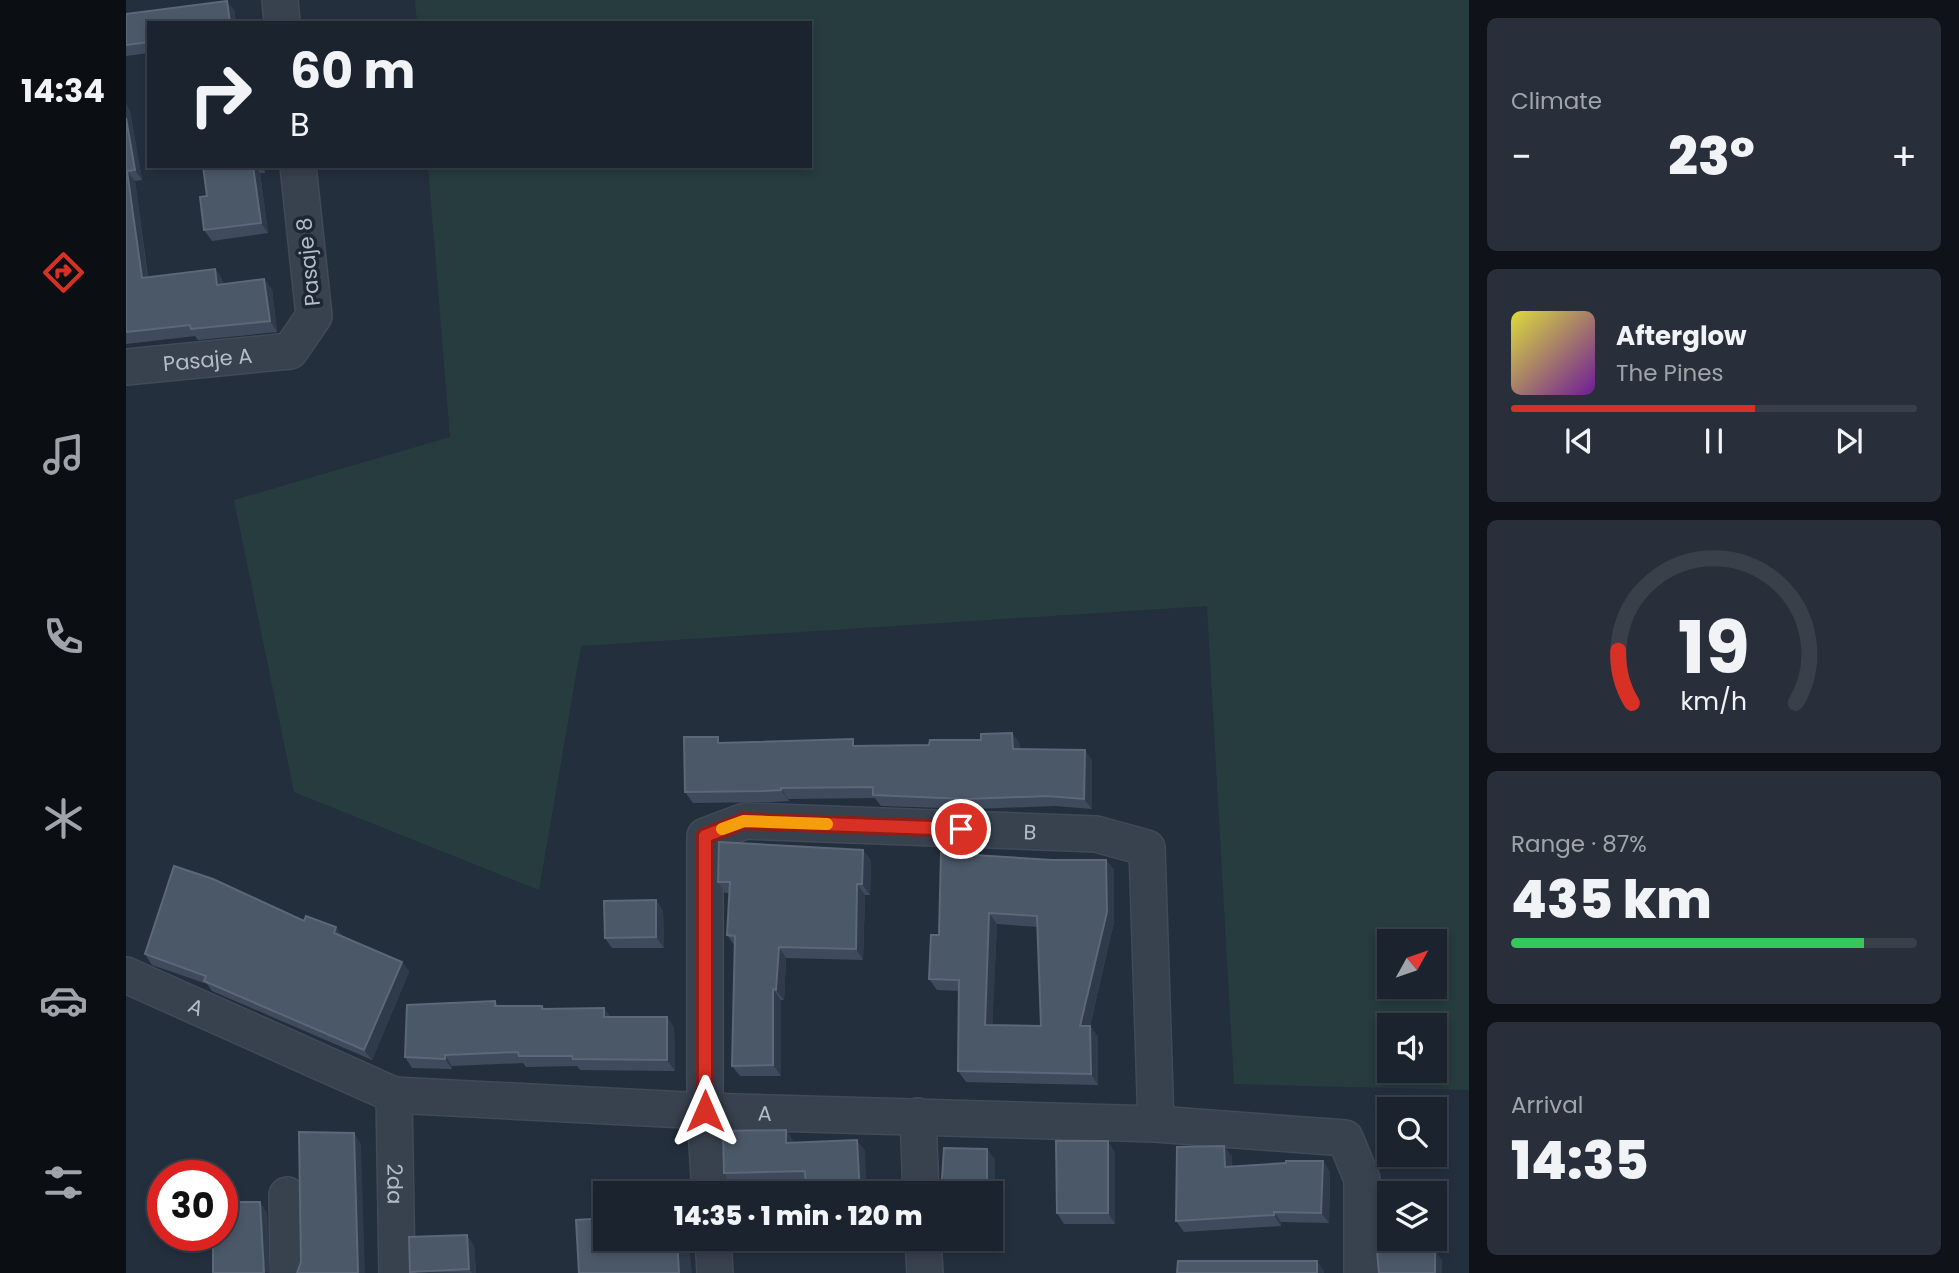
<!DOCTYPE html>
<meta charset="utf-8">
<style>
body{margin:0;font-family:Poppins,sans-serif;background:#282f3a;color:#f1f3f6;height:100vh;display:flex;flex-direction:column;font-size:26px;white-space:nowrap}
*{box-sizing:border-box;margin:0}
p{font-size:23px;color:#a0a4aa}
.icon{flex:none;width:38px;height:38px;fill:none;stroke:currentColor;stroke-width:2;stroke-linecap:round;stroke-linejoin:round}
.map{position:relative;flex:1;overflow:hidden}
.details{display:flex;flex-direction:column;gap:18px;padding:18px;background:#0f1319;width:490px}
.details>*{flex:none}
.guide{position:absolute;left:21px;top:21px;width:665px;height:147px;border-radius:0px;box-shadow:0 4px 10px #0003,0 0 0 2px #39404a;background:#1b232e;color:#f1f3f6;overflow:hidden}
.needle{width:46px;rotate:50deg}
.controls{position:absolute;left:1251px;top:929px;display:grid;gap:14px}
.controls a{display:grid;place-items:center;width:70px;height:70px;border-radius:0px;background:#1b232e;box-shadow:0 4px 10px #0003,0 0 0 2px #39404a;font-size:35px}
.speed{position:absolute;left:21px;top:1160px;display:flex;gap:14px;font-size:35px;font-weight:700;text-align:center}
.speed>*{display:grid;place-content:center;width:91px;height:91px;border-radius:50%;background:#1b232e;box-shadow:0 4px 10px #0003,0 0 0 2px #39404a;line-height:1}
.speed .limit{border:10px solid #d22;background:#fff;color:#111}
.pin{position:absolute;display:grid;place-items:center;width:60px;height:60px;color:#fff;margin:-30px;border:4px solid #fff;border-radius:50%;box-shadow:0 2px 7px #0007}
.me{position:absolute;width:77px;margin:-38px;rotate:0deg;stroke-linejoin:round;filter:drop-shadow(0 0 5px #0008)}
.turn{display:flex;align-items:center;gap:24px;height:147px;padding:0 28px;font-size:32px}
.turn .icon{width:91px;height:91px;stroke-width:2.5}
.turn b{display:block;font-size:49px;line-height:60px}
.big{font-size:52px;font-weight:800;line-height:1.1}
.details .widget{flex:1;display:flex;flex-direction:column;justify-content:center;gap:10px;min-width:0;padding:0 24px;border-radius:10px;background:#282f3a}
.details .dial{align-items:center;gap:0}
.dial svg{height:182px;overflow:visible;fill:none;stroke:#39404a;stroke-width:7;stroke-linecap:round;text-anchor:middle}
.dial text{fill:#f1f3f6;stroke:none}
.song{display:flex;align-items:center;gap:21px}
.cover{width:84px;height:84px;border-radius:10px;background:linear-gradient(135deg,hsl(60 70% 55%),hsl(280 70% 35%))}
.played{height:7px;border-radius:4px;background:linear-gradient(90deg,#d93025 60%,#39404a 60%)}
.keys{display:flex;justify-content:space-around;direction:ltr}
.heat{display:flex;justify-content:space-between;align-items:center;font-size:38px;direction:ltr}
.charge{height:10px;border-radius:5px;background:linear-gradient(90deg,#34c759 87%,#39404a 0)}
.trip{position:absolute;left:467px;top:1181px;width:410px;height:70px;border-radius:0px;background:#1b232e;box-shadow:0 4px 10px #0003,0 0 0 2px #39404a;font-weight:800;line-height:70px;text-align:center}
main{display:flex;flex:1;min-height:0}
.tab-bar{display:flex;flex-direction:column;width:126px;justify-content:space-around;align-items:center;background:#0b0e12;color:#a0a4aa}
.tab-bar .icon{width:49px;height:49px}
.tab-bar .on{color:#d93025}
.tab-bar b{font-size:32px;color:#f1f3f6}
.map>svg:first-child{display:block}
</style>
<main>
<nav class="tab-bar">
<b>14:34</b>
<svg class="icon on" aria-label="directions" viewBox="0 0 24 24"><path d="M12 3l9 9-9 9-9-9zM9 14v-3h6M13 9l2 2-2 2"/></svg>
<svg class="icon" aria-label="music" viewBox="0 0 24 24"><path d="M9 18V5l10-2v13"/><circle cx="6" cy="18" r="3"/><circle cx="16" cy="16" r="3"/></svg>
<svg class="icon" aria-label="phone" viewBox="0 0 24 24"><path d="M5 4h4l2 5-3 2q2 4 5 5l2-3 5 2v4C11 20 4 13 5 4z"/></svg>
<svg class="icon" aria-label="climate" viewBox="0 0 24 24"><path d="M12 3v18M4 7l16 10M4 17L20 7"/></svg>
<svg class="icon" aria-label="car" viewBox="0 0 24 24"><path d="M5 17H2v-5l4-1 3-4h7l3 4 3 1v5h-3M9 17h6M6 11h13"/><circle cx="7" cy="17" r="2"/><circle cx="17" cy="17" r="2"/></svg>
<svg class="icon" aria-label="filters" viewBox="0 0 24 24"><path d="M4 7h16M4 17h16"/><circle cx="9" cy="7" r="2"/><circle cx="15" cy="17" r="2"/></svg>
</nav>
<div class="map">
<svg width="1343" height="1273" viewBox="0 0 1343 1273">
<rect width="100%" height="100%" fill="#242f3e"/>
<!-- green -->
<path fill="#263c3f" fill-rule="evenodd" d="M289,0H1343V1090L1108,1084L1081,606L455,646L413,890L168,792L108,500L324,437L302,166H684V23H291ZM1264,942H1309V987H1264ZM1264,1026H1309V1071H1264Z"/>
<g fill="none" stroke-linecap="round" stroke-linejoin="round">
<!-- minor casing -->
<g stroke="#414a57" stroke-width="38">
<g id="minor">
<polyline points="154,0 156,23"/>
<path id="s1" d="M0,367L164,351L188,316L172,166"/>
<path id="s2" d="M0,975L268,1095L579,1111L1030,1124L1219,1138L1236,1179V1273"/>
<path id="s3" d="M268,1095L271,1273"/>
<polyline points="792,1116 795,1194"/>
<path id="s4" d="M584,1194L579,1111V836L619,821L970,834L1021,848L1030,1124"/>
<polyline points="161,1195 162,1273"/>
<polyline points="587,1239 589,1273"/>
<polyline points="797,1239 799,1273"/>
</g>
</g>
<!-- minor -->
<use href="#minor" stroke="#38414e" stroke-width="35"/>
</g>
<!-- wall -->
<g fill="#3f4b5c" fill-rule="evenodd">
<polygon points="109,11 23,23 23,53 0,56 0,14"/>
<polygon points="0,104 4,111 16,180 9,181 22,277 89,269 96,279 97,284 146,289 151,332 72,340 69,336 0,344"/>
<polygon points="77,166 138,166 139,173 134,173 142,233 86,241 78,230 81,196"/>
<polygon points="886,733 893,743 894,749 966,760 966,809 929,806 848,809 755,806 749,798 662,799 663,801 646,802 567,803 559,792 596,743 732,746 803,745 855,740"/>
<polygon points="737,850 745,861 744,895 739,895 737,960 660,958 658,1000 655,1000 655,1076 614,1076 606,1066 609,946 601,935 603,893 599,893 592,882"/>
<path d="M926,860H980L988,870V922L964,1026L972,1037V1085L840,1082L832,1071L833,991L811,990L803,979L813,935ZM871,924L912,927L915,1026L866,1025Z"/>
<polygon points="530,900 537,911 538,948 486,948 479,938"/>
<polygon points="178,921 276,962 283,972 246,1060 86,991 81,984 26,965 19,954"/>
<polygon points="369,1001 372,1006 416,1006 419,1009 478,1008 484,1017 548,1027 549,1071 454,1070 451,1066 400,1067 397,1063 326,1066 326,1069 286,1068 279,1057"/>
<polygon points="660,1130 667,1141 668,1143 739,1150 680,1182 605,1183 598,1173"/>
<polygon points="989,1152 989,1224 938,1224 931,1213"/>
<polygon points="1106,1156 1106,1167 1197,1161 1204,1172 1203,1223 1155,1222 1155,1226 1058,1232 1050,1221"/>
<polygon points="869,1159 868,1251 819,1249 812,1239"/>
<polygon points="348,1245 350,1273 284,1272"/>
</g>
<!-- shaded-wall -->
<g fill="#2f3b4b">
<polygon points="101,1 109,11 110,23 104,23"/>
<polygon points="0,104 4,111 16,180 9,170 0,118"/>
<polygon points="127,166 129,166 134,173 142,233 135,223"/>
<polygon points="1,171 9,181 23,289 16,278"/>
<polygon points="89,269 96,279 99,296 91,285"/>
<polygon points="138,279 146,289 151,332 144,321"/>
<polygon points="886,733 893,743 894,760 887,749"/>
<polygon points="959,750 966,760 966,809 958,799"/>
<polygon points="655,788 662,799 663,801 655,790"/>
<polygon points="737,850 745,861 744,895 736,884"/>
<polygon points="980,860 988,870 988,922 961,1037 954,1026"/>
<polygon points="731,884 739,895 737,960 730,949"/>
<polygon points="530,900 537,911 538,948 530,937"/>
<polygon points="863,913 871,924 866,1036 859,1025"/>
<polygon points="210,927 218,938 208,933"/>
<polygon points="653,947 660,958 658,1000 650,990"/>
<polygon points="276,962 283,972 246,1060 238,1050"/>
<polygon points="647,989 655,1000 655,1076 647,1065"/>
<polygon points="478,1008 485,1019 478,1017"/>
<polygon points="541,1017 548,1027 549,1071 541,1060"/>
<polygon points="964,1026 972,1037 972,1085 965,1074"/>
<polygon points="319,1055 326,1066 326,1069 319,1059"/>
<polygon points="660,1130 667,1141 668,1153 660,1143"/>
<polygon points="228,1133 235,1144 239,1273 232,1273"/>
<polygon points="731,1140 739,1150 741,1194 734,1194"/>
<polygon points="982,1141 989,1152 989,1224 982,1213"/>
<polygon points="1098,1146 1106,1156 1107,1178 1099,1167"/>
<polygon points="861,1149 869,1159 868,1251 860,1240 860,1239 864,1239 864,1194 861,1194"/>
<polygon points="1197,1161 1204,1172 1203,1223 1195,1213"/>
<polygon points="134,1202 141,1213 144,1273 137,1272"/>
<polygon points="1148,1212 1155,1222 1155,1226 1148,1215"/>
<polygon points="341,1235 348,1245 350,1273 346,1273 343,1269"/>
<polygon points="551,1239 563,1239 566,1273 553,1273"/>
<polygon points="1309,1250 1316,1260 1316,1273 1309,1273"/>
<polygon points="1191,1261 1198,1271 1198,1273 1191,1273"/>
</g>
<!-- building -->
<g fill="#4b5868" stroke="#5c6777" stroke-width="2" fill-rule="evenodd">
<polygon points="101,1 104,23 23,23 23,42 0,45 0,14"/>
<polygon points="0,118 9,170 1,171 16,278 89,269 91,285 138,279 144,321 65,329 64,325 0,332"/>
<polygon points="77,166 127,166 135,223 78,230 74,197 81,196"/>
<polygon points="886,733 887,749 959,750 958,799 922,796 840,799 747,795 747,787 655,788 655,790 638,791 559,792 558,737 592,737 592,743 727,739 727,746 803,745 804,740 855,740 855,734"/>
<polygon points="593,842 737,850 736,884 731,884 730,949 653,947 650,990 647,989 647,1065 606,1066 609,936 601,935 604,882 592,882"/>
<path d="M815,853L926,860H980L981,912L954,1026H964L965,1074L832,1071L833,980L803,979L805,935H813ZM863,913L911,916L915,1026L859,1025Z"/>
<polygon points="48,866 87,879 178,921 180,916 210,927 208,933 276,962 238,1050 78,981 80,976 19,954"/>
<polygon points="530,900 530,937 479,938 478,901"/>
<polygon points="369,1001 369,1006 416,1006 416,1009 478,1008 478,1017 541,1017 541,1060 447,1059 446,1056 393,1056 392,1052 319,1055 319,1059 279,1057 281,1005"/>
<polygon points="660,1130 660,1143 731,1140 734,1194 680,1194 679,1171 598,1173 597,1131"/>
<polygon points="173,1132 228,1133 232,1273 171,1273 175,1262"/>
<polygon points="930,1141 982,1141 982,1213 931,1213"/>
<polygon points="1098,1146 1099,1167 1160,1163 1160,1161 1197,1161 1195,1213 1148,1212 1148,1215 1050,1221 1051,1147"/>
<polygon points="818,1148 861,1149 861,1194 815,1194"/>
<polygon points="96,1202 134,1202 138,1273 87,1273 87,1236 96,1236"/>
<polygon points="480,1218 480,1239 551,1239 553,1273 453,1273 450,1220"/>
<polygon points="341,1235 343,1269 284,1272 283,1237"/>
<polygon points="1309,1250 1309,1273 1253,1273 1251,1251"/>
<polygon points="1052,1261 1191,1261 1191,1273 1051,1273"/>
</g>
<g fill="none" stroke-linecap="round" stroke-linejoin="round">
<!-- route casing -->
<g stroke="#8d1f18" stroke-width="18">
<polyline id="route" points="579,1111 579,836 618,821 835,829"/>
</g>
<!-- route -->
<use href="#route" stroke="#d93025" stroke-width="12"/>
<!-- slow -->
<polyline stroke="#f59e0b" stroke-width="12" points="596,829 618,821 701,824"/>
</g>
<g text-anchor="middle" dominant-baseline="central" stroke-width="7" stroke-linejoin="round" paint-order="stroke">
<!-- street labels -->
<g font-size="21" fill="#b4bcc9" stroke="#1d2633">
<text transform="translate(182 262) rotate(-96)">Pasaje 8</text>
<text stroke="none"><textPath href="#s1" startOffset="82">Pasaje A</textPath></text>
<text stroke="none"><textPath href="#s4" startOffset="686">B</textPath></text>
<text stroke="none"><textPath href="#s2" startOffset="77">A</textPath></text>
<text stroke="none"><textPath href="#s2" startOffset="665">A</textPath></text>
<text stroke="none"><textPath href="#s3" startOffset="89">2da</textPath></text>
</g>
</g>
</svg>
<div class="controls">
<a><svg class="needle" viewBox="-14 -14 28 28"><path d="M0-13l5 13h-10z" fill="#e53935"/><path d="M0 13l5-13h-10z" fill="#a0a4aa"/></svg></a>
<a><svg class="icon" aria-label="sound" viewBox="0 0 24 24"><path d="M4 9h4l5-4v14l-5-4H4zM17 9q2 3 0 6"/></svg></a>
<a><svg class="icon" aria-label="search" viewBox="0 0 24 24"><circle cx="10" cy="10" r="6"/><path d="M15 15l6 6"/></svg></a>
<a><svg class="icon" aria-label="layers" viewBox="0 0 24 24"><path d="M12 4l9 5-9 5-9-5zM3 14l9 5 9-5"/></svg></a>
</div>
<div class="speed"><div class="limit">30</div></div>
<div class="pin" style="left:835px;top:829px;background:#d93025"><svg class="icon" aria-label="arrive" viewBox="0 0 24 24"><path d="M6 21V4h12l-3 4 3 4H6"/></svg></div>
<svg class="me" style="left:579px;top:1111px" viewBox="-20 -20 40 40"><path d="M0-17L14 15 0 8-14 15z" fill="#d93025" stroke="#fff" stroke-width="4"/></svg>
<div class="trip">14:35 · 1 min · 120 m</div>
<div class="guide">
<div class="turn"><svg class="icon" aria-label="right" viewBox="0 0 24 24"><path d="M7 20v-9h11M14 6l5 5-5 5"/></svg><div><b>60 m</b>B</div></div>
</div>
</div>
<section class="details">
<div class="widget"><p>Climate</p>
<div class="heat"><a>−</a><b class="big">23°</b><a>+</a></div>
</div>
<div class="widget">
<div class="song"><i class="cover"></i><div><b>Afterglow</b><p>The Pines</p></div></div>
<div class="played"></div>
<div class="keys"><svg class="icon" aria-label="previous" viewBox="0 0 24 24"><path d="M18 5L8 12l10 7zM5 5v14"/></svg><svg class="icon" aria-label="pause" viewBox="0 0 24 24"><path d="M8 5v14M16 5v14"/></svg><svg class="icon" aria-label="next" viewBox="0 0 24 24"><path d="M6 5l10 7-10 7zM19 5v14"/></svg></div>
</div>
<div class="widget dial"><svg viewBox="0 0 100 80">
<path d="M14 69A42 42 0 1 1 86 69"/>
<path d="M14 69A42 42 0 0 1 8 46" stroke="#d93025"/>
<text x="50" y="56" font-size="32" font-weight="700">19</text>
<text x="50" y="72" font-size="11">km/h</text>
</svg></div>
<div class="widget"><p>Range · 87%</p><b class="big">435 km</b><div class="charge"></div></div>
<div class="widget"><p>Arrival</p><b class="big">14:35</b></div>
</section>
</main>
